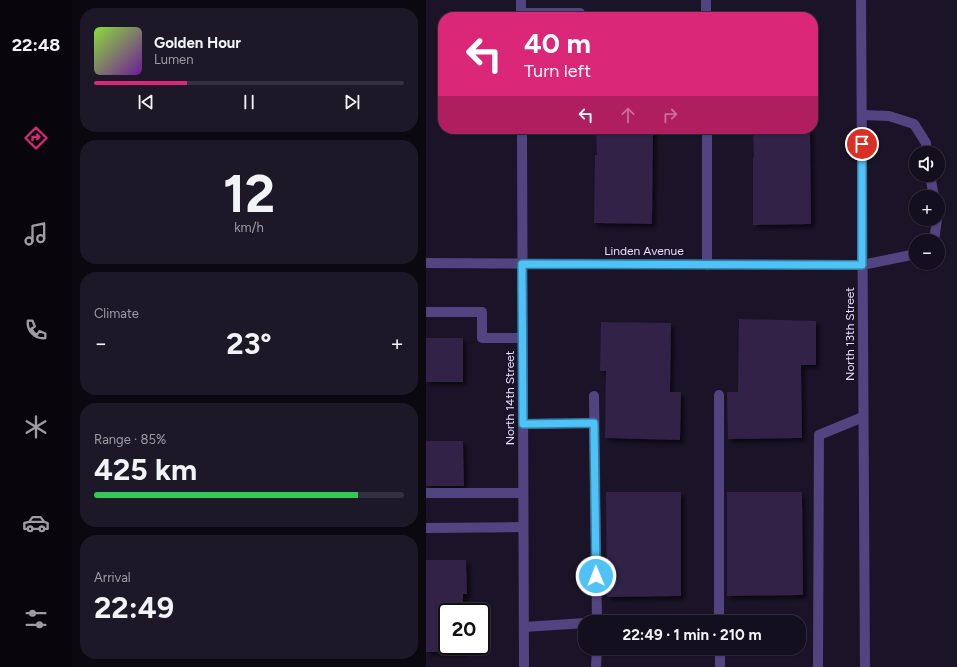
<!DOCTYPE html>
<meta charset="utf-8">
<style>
body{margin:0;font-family:Figtree,sans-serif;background:#1d1827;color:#f1f3f6;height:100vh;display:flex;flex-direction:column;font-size:15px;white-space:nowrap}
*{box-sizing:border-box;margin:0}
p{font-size:13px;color:#9d9ca4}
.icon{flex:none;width:22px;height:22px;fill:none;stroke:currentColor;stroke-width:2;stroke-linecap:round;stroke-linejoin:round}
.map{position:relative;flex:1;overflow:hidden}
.drawer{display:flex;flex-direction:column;gap:8px;padding:8px;background:#0b0810;width:354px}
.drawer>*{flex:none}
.banner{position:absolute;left:12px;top:12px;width:380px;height:122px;border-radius:16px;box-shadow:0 1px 3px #0004,0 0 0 1px #332f3c;background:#db2777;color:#fff;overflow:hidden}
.tools{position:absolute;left:483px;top:146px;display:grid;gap:8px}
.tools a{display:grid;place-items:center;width:36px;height:36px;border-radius:50%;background:#140f1e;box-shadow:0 1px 3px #0004,0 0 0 1px #332f3c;font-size:20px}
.speed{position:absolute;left:12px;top:603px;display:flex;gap:8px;font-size:20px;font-weight:700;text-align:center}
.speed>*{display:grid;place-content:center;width:52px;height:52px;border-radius:50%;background:#140f1e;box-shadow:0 1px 3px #0004,0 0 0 1px #332f3c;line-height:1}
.speed .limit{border:2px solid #111;border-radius:6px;background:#fff;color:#111}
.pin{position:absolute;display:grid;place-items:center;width:34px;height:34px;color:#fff;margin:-17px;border:2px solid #fff;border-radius:50%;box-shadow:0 1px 4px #0007}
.me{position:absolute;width:44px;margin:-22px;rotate:359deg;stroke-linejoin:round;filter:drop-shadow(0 0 3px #0008)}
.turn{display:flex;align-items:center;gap:14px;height:84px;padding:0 20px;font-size:18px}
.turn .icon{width:52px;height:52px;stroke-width:2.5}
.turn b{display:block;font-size:28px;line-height:34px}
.lanes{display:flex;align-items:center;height:38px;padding:0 20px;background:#0003;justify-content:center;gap:20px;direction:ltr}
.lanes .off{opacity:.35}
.big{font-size:30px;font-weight:700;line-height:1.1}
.drawer .card{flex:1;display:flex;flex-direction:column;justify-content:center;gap:6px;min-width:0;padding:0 14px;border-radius:16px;background:#1d1827}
.drawer .dial{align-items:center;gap:0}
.dial b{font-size:52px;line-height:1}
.song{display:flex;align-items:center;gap:12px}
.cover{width:48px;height:48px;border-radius:6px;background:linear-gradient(135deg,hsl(90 70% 55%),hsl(280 70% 35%))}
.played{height:4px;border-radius:2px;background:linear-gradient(90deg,#db2777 30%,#332f3c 30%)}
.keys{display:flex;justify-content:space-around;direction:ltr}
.heat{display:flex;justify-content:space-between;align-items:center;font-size:22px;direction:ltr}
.charge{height:6px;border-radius:3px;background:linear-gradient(90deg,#34c759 85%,#332f3c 0)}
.trip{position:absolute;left:152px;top:615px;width:228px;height:40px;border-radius:16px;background:#140f1e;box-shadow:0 1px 3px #0004,0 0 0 1px #332f3c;font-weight:700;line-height:40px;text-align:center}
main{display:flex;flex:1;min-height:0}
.menu{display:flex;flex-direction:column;width:72px;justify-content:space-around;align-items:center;background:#08060c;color:#9d9ca4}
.menu .icon{width:28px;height:28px}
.menu .selected{color:#db2777}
.menu b{font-size:18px;color:#f1f3f6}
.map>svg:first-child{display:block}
</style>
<main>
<nav class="menu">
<b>22:48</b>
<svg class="icon selected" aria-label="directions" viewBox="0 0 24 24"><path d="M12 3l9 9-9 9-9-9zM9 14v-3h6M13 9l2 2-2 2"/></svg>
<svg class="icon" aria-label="music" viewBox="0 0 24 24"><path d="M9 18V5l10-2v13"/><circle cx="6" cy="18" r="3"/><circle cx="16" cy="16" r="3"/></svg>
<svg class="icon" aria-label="phone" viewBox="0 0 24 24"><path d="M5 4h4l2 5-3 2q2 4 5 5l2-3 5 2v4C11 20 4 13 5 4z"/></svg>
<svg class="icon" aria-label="climate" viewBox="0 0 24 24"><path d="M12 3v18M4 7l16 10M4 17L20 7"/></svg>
<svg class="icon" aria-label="car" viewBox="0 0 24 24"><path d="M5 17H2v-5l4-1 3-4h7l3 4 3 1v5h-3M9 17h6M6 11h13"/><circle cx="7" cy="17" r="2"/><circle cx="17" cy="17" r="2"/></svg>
<svg class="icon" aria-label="filters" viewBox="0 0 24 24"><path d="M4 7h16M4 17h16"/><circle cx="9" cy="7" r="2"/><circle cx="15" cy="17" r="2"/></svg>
</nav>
<section class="drawer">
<div class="card">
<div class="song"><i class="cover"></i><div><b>Golden Hour</b><p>Lumen</p></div></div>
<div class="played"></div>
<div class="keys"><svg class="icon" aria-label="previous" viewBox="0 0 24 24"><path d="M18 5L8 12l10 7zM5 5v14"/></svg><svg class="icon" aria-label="pause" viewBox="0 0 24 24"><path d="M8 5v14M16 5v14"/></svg><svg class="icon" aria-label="next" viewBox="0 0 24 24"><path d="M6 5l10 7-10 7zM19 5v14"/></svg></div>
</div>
<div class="card dial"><b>12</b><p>km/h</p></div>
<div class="card"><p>Climate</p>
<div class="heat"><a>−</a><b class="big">23°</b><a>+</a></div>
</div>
<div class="card"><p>Range · 85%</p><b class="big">425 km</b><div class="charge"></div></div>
<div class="card"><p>Arrival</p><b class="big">22:49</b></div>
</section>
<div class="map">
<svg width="531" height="667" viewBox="0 0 531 667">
<defs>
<filter id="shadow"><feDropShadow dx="3.5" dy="3.5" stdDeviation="2" flood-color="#0009"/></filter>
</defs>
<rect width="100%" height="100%" fill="#1b1428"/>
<!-- building -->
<g fill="#302247" filter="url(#shadow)">
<polygon points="170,129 227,129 226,224 168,223 169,155 171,155"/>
<polygon points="327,129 384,129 385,224 327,225 327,157 328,157"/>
<polygon points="313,319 390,321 390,365 375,365 376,438 302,439 301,392 312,392"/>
<polygon points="175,322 245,323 244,392 255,392 254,440 179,438 180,371 174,371"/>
<rect x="0" y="338" width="37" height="44"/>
<polygon points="0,441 37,441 38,486 0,486"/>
<polygon points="180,492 255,492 255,596 181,597"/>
<polygon points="301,492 376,492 377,595 301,596"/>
<polygon points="0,560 40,560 41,594 37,594 37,612 21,612 21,646 38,646 38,652 0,652"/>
</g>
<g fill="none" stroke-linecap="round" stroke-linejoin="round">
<!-- minor -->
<g stroke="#524481" stroke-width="10">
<polyline points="95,0 95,17"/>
<polyline points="280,0 280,17"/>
<polyline points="435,0 439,667"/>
<polyline points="95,13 154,13"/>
<polyline points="436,115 463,116 488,124 500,143 501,153"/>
<polyline points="96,129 98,667"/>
<polyline points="281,129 281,265"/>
<polyline points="504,175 508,197"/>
<polyline points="508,241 511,219"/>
<polyline points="0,263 436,265 490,254"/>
<polyline points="0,312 56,312 56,338 96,338"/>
<polyline points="293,395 293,622"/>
<polyline points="168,396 171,622"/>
<polyline points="97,424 168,423"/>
<polyline points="0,493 97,493"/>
<polyline points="0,528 97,527"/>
<polyline points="98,627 159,623"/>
<polyline points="294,648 294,667"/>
<polyline points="170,667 171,648"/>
<polyline points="392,667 393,435 437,417"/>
</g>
</g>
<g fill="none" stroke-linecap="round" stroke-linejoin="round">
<!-- route casing -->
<g stroke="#337fa1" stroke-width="10">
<polyline id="route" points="170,576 168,423 97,424 96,264 436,265 436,144"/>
</g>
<!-- route -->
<use href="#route" stroke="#4fc3f7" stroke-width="7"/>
</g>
<g text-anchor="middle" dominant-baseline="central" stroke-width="3" stroke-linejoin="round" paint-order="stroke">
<!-- street labels -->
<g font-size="12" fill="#e7dffb" stroke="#1b1428">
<text x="218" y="251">Linden Avenue</text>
<text transform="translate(424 334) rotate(-90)">North 13th Street</text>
<text transform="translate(84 398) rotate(-90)">North 14th Street</text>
</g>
</g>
</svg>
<div class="tools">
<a><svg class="icon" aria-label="sound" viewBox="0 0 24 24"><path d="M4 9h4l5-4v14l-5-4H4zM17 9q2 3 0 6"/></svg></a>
<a>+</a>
<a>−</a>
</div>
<div class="speed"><div class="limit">20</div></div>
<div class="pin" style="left:436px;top:144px;background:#d93025"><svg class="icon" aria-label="arrive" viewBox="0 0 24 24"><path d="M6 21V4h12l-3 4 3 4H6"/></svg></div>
<svg class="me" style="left:170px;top:576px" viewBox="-20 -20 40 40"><circle r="17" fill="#4fc3f7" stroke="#fff" stroke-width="3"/><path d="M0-11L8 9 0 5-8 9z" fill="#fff"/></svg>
<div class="trip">22:49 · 1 min · 210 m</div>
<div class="banner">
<div class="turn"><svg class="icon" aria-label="left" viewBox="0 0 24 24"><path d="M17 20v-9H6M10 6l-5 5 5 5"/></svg><div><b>40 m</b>Turn left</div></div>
<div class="lanes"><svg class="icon" aria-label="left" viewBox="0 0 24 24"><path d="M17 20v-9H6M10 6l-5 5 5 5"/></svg><svg class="icon off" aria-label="ahead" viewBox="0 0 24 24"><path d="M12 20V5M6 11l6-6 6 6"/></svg><svg class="icon off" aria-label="right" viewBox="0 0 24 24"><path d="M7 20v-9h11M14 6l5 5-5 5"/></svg></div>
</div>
</div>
</main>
